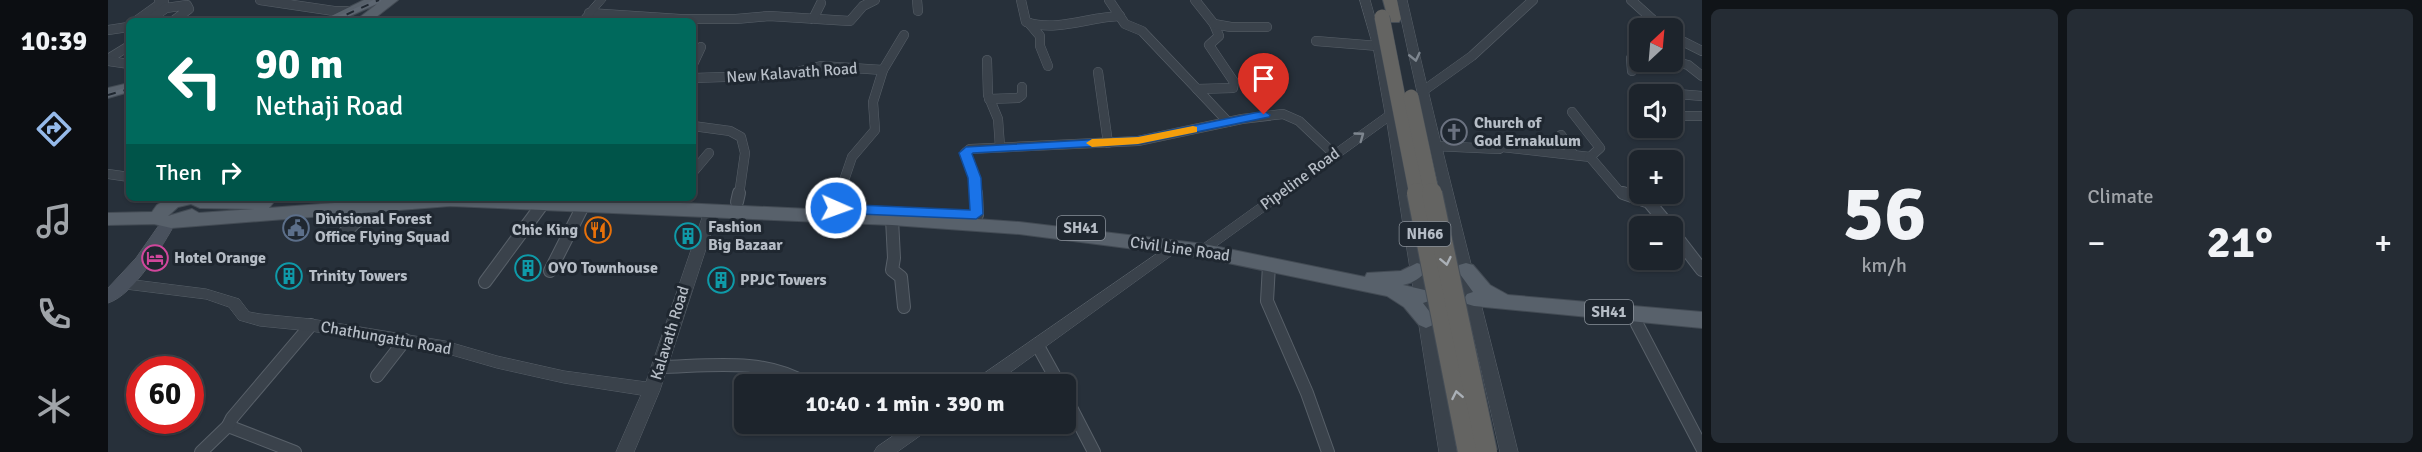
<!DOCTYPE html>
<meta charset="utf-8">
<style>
body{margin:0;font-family:Signika,sans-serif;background:#252c34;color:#f1f3f6;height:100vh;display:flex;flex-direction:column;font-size:22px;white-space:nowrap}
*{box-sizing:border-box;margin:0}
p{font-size:20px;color:#a0a4a9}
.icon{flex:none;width:33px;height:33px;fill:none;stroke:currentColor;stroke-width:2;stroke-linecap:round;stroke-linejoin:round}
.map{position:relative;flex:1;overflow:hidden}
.sheet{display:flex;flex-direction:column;gap:9px;padding:9px;background:#101418;width:720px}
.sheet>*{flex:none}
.top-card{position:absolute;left:18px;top:18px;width:570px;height:183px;border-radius:9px;box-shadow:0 2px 4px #0004,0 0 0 2px #3b4148;background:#00695c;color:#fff;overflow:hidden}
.needle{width:39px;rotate:26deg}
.controls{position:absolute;left:1521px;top:18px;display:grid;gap:12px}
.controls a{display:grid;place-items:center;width:54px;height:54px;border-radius:9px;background:#1d242c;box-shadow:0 2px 4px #0004,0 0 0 2px #3b4148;font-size:30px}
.speed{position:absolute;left:18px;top:356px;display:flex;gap:12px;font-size:30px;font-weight:700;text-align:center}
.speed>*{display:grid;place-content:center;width:78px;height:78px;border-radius:50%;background:#1d242c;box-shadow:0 2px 4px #0004,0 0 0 2px #3b4148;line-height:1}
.speed .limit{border:9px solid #d22;background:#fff;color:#111}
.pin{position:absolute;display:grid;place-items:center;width:51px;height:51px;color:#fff;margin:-62px -26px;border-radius:50% 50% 50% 0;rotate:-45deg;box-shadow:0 0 6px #0007}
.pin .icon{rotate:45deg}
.me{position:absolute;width:66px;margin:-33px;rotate:92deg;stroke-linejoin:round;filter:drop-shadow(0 0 4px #0008)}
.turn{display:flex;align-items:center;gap:21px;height:126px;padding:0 30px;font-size:27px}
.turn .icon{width:78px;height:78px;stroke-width:2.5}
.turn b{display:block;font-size:42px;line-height:51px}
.then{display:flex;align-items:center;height:57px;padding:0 30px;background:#0003;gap:12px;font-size:22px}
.big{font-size:45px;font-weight:800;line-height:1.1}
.sheet .widget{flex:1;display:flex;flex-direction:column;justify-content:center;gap:9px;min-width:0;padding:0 21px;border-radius:9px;background:#252c34}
.sheet .dial{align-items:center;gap:0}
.dial b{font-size:78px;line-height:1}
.heat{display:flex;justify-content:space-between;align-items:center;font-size:33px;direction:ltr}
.sheet .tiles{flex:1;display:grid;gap:9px;grid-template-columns:repeat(2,1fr)}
.trip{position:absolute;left:626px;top:374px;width:342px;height:60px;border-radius:9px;background:#1d242c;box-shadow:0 2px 4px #0004,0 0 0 2px #3b4148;font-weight:800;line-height:60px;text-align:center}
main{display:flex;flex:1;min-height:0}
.tab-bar{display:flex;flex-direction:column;width:108px;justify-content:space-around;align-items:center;background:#0c0e12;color:#a0a4a9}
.tab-bar .icon{width:42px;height:42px}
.tab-bar .current{color:#96baea}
.tab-bar b{font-size:27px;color:#f1f3f6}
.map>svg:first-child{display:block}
</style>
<main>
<nav class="tab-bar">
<b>10:39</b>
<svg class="icon current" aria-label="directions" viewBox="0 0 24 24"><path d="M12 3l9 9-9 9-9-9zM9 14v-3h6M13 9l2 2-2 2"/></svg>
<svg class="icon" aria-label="music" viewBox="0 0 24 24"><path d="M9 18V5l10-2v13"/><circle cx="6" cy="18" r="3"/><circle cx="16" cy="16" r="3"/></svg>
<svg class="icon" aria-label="phone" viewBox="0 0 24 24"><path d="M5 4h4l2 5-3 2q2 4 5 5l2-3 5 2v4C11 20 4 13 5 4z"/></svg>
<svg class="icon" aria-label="climate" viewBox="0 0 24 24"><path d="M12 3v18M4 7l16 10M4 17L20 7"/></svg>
</nav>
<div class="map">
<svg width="1594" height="452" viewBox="0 0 1594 452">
<rect width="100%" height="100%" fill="#27303a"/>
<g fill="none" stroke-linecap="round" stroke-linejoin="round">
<!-- minor-far1 casing -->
<g stroke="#586069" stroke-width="10">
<g id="minor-far1">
<polyline points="152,0 226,11 243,11"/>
<polyline points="809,0 810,11"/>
<path d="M913,0L918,22C950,32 980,17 1012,16"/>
<polyline points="1001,0 1017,24 1034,31 1089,89"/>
<polyline points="1087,0 1106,24 1111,36 1101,45 1126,82 1125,88 1089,89 1120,122"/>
<polyline points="1523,0 1554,28"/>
<polyline points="481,13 572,19 628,19 661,16 742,21 755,6 767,0"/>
<polyline points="705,19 713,3"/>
<polyline points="28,21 56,1 51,0"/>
<polyline points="40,21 58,8 79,5 81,9 65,21"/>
<polyline points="921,23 932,36 932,46 940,66"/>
<polyline points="1106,24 1123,27 1159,27"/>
<polyline points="0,30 20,27"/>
<polyline points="1564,36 1594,51"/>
<polyline points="1208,41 1270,46"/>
<polyline points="0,59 21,46"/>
<polyline points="879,60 880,95 890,119 892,147"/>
<polyline points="0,61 21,64"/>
<polyline points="1564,61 1580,65 1594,76"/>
<polyline points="585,64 593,47"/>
<polyline points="775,70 796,35"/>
<polyline points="1524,71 1523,58 1532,58"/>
<polyline points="990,72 1000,143"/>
<polyline points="585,78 677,75 713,66 775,70 765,102 767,130 744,157 731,195"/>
<polyline points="1315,91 1364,56 1425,0"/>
<polyline points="1557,93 1594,96"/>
<polyline points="881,99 910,98 914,95 914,87"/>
<polyline points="1578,116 1594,116"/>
<polyline points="585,126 622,131 633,137 637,153 631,195"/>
<polyline points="1453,135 1465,154"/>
<polyline points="1326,146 1391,149 1394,147 1482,157 1492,148 1464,112"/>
<polyline points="1482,157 1511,191 1517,195"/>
<polyline points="585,172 601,153"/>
<polyline points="0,174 21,177"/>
<polyline points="868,195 867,178 857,153 862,149 1030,141 1134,119 1175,114 1191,121 1227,155"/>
</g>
</g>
<!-- minor casing -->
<g stroke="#586069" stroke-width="14">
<g id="minor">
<polyline points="868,193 869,215"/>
<polyline points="1515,193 1541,202 1561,226"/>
<polyline points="629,202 631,193"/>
<polyline points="728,208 731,193"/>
<polyline points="784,219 786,258 784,270 793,277 796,307"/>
<polyline points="1564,231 1594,270"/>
<polyline points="232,237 267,204"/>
<polyline points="1161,265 1159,301 1199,393 1220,452"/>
<polyline points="442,271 476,204"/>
<polyline points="377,282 436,202"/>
<polyline points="1529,324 1594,448"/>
<polyline points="930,346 951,384"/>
<path d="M552,367C600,366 656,357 699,384"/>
<polyline points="269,376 297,340"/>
<polyline points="957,396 986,452"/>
<polyline points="120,426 187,452"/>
<polyline points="93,452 120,426 124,418 203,325"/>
</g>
</g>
<!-- tertiary casing -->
<g stroke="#586069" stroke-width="1">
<g id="tertiary">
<polygon points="488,0 498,0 480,21 470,21"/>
<polygon points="1252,0 1262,0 1275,46 1349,452 1331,452 1279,123 1107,247 1102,249 1095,244 1277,113 1265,46"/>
<path d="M1289,0H1299C1333,151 1373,301 1410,452H1392C1358,301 1321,151 1289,0Z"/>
<polygon points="603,208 610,212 552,390 526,452 508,452 533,395 456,383 389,368 337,353 203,331 152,326 131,320 121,307 98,299 18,289 13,288 11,284 13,280 18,279 98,289 131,299 141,312 152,314 203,319 337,341 389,356 456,371 538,382 596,212"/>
<polygon points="1066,242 1073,247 1071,250 886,384 866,384 868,379"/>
<polygon points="804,423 825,423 823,428 789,452 766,452 769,447"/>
</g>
</g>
<!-- secondary casing -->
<g stroke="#586069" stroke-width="1">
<path id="secondary" d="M61,217L68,222C55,245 26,295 0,303V288L28,258L56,218Z"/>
</g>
<!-- primary casing -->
<g stroke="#434b54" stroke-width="2">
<g id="primary">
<polygon points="256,0 290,0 263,21 247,21 269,4 231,21 213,21"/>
<polygon points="21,83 21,92 0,98 0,88"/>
<path d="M60,198H159L165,203L161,208L291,198H470L784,213L911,222L1096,244L1257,277L1259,273L1293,271L1309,263L1316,265L1318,270C1314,278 1304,283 1295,285L1321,291L1324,296L1321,301L1315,303L1328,320L1325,325L1318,328L1311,325L1296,307L1279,296L1096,258L911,234L784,225L342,206L63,228L46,224L0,225V213L44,212L49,205ZM83,204L92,208L146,209L91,213L84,209L60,216L70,207Z"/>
<polygon points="1358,263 1365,265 1382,285 1400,295 1594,312 1594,328 1366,306 1359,304 1356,299 1359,294 1365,292 1349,270 1351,265"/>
</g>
</g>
<!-- trunk casing -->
<g stroke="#454d56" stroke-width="2">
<polygon id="trunk" points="1275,0 1289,0 1293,19 1291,22 1281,22"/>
</g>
<!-- minor-far1 -->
<use href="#minor-far1" stroke="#3a424b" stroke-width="9"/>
<!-- minor -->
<use href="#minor" stroke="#3a424b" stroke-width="12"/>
<!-- tertiary -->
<use href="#tertiary" fill="#3a424b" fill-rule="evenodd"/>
<!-- secondary -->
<use href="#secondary" fill="#49515d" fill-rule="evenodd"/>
<!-- primary -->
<use href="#primary" fill="#58616b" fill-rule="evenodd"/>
<!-- trunk -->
<use href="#trunk" fill="#646462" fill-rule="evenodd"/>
<!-- rail casing -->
<g stroke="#5d6671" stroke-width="4.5">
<g id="rail">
<polyline points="224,21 271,0"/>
<polyline points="0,95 21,89"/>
</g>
</g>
<!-- rail -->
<use href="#rail" stroke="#1f2730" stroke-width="2" stroke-dasharray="8" stroke-linecap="butt"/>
<!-- trunk-bridge-far1 casing -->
<g stroke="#454d56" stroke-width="16" stroke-linecap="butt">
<g id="trunk-bridge-far1">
<polyline points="1274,17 1309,195"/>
<polyline points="1303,97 1324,195"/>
</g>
</g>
<!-- trunk-bridge casing -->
<g stroke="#454d56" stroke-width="22" stroke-linecap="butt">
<g id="trunk-bridge">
<polyline points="1309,193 1360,452"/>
<polyline points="1324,193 1379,452"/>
</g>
</g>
<!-- trunk-bridge-far1 -->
<use href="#trunk-bridge-far1" stroke="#646462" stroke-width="15"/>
<!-- trunk-bridge -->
<use href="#trunk-bridge" stroke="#646462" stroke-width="20"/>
</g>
<!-- one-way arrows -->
<defs><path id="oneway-chevron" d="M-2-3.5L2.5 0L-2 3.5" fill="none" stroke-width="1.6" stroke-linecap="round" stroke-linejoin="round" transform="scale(1.5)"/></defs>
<g stroke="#7e868f">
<use href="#oneway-chevron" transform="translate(1307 57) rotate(77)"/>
<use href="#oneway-chevron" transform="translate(1252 136) rotate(-36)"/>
</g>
<g stroke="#aab0b7">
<use href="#oneway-chevron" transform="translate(1338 261) rotate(78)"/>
<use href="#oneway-chevron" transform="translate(1349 395) rotate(-101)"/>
</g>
<!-- route -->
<polygon fill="#1a73e8" stroke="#114b97" stroke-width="1.5" points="1156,111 1162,115 1161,117 1030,144 865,153 864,154 873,178 875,214 868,219 728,213 721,208 728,204 862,210 860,178 851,153 858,147 1030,137"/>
<!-- slow -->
<polygon fill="#f59e0b" points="1085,126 1089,127 1089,132 1030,144 984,147 978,143 984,139 1030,137"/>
<!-- icons -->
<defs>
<g id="church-ring" transform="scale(1.35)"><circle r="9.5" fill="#1f2730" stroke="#6b7280" stroke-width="1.5"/><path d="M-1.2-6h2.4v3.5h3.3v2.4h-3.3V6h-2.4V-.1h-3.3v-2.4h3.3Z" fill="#6b7280"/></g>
<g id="civic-ring" transform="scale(1.35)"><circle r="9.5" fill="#1f2730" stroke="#5c6f8a" stroke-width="1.5"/><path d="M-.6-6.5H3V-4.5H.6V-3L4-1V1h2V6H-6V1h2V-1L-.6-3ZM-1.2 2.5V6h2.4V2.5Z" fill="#5c6f8a"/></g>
<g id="restaurant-ring" transform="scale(1.35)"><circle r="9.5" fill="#1f2730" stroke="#e8710a" stroke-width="1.5"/><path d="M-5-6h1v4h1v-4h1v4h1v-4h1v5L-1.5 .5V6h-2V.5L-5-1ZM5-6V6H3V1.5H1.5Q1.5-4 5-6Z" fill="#e8710a"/></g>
<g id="building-ring" transform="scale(1.35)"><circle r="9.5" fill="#1f2730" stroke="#0f9aa8" stroke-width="1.5"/><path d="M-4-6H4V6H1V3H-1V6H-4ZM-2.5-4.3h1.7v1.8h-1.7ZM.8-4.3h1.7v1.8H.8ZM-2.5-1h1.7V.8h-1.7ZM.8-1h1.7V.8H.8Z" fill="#0f9aa8"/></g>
<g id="hotel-ring" transform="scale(1.35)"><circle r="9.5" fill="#1f2730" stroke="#d1479c" stroke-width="1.5"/><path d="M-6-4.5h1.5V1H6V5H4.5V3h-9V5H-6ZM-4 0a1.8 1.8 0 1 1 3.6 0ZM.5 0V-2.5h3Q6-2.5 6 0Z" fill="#d1479c"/></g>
</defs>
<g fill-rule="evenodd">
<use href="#church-ring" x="1346" y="132"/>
<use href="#civic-ring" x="188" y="228"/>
<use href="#restaurant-ring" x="490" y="230"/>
<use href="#building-ring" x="580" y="236"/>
<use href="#hotel-ring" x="47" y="258"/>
<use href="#building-ring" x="420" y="268"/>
<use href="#building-ring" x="181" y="276"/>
<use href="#building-ring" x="613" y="280"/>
</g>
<g text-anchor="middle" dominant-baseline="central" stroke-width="6" stroke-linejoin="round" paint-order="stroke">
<!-- shield labels -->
<g fill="#1f2730" stroke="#899099" stroke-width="1.5">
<rect x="949" y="216" width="48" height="24" rx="4.5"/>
<rect x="1291.5" y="222" width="51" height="24" rx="4.5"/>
<rect x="1477" y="300" width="48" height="24" rx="4.5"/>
</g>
<g font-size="15" font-weight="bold" fill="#b6bdc6">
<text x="973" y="228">SH41</text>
<text x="1317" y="234">NH66</text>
<text x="1501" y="312">SH41</text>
</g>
<!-- street labels -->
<g font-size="16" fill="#b6bdc6" stroke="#1f2730">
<text transform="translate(684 73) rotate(-4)">New Kalavath Road</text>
<text transform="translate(1192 179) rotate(-36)">Pipeline Road</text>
<text transform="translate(1072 249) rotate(8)">Civil Line Road</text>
<text transform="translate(562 333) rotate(-73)">Kalavath Road</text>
<text transform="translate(278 338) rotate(10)">Chathungattu Road</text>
</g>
<!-- poi labels -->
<g font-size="16" font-weight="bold" fill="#b6bdc6" stroke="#1f2730" text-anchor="start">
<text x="1366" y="123">Church of<tspan x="1366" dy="18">God Ernakulum</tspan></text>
<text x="207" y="219">Divisional Forest<tspan x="207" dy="18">Office Flying Squad</tspan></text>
<text x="600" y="227">Fashion<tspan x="600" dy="18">Big Bazaar</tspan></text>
<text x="470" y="230" text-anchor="end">Chic King</text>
<text x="66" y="258">Hotel Orange</text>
<text x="440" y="268">OYO Townhouse</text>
<text x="201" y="276">Trinity Towers</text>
<text x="632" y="280">PPJC Towers</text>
</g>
</g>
</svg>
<div class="controls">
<a><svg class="needle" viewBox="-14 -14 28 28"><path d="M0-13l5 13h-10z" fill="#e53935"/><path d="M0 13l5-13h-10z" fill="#a0a4a9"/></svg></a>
<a><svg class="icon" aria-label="sound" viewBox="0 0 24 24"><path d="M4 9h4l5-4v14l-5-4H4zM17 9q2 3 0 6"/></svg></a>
<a>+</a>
<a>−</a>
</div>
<div class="speed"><div class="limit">60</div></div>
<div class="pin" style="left:1156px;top:115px;background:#d93025"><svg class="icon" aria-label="arrive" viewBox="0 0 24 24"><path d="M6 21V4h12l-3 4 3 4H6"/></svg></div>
<svg class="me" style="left:728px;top:208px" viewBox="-20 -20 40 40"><circle r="17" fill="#1a73e8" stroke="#fff" stroke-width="3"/><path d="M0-11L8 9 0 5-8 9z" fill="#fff"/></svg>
<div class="trip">10:40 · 1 min · 390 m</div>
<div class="top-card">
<div class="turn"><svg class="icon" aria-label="left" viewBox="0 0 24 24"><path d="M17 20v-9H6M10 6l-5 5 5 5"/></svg><div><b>90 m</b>Nethaji Road</div></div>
<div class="then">Then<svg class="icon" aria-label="right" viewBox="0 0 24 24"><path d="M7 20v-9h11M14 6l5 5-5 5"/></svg></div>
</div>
</div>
<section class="sheet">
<div class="tiles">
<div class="widget dial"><b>56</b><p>km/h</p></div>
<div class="widget"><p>Climate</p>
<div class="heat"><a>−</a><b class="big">21°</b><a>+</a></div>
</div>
</div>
</section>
</main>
